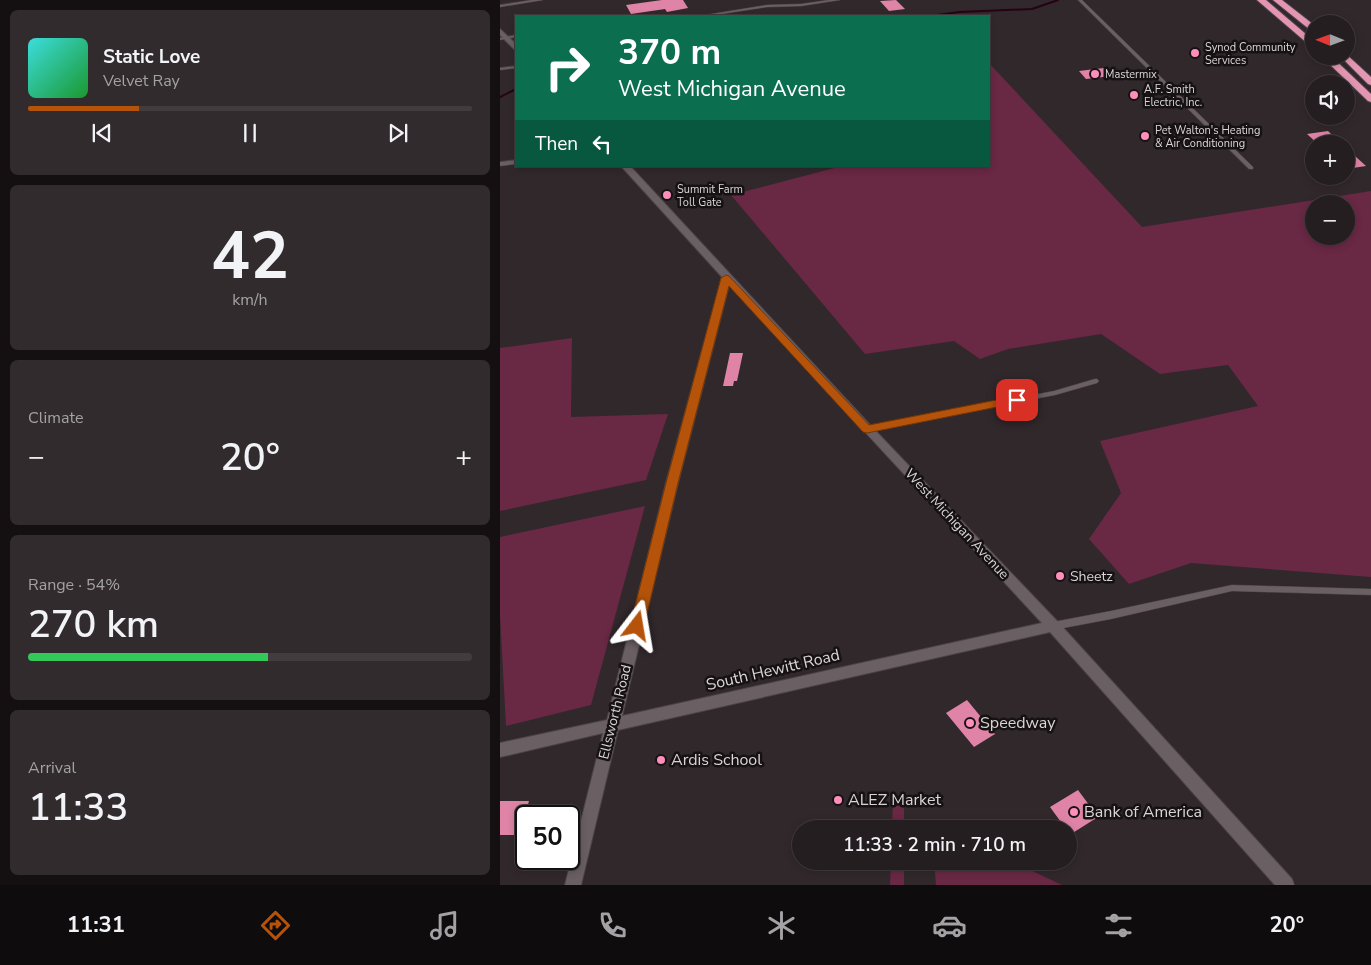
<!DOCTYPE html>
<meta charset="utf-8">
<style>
body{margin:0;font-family:"Nunito Sans",sans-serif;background:#312b2d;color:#f1f3f6;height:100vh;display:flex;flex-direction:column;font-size:19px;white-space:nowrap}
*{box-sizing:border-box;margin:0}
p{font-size:16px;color:#a3a2a5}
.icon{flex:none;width:28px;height:28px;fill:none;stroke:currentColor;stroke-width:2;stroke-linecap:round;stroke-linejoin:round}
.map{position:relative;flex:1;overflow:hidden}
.sheet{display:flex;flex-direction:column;gap:10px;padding:10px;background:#141012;width:500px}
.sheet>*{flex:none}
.hud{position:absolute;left:15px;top:15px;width:475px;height:152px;border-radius:0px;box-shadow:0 2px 8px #0003,0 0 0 1px #423c3e;background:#0b6e4f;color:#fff;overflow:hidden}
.needle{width:32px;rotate:271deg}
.fabs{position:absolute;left:805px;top:15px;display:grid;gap:10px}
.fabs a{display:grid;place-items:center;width:50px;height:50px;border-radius:50%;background:#251e20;box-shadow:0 2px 8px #0003,0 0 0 1px #423c3e;font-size:25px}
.speed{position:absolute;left:15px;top:805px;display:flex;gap:10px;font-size:25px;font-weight:700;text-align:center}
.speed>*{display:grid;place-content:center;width:65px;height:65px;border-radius:50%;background:#251e20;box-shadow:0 2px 8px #0003,0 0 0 1px #423c3e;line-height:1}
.speed .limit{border:2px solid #111;border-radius:8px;background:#fff;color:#111}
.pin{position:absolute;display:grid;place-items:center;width:42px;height:42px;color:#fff;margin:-21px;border-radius:10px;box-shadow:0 2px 8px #0006}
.me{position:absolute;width:55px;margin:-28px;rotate:14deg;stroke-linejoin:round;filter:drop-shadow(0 0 4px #0008)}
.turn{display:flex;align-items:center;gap:18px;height:105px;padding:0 20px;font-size:22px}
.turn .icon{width:65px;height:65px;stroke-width:2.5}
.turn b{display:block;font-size:35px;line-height:42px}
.then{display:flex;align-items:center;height:48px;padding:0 20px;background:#0003;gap:10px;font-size:19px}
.big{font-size:38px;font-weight:600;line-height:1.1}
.sheet .card{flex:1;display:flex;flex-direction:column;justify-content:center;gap:8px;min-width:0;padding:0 18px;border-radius:8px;background:#312b2d}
.sheet .dial{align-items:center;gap:0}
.dial b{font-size:65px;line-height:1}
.song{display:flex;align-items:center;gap:15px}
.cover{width:60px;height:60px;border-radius:8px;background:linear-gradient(135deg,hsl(180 70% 55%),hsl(130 70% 35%))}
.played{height:5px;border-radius:2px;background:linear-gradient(90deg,#b45309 25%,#423c3e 25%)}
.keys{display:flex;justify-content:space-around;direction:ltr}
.heat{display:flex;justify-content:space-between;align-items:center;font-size:28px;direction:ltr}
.charge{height:8px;border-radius:4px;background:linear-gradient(90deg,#34c759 54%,#423c3e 0)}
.trip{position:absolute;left:292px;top:820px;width:285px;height:50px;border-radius:25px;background:#251e20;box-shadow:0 2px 8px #0003,0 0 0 1px #423c3e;font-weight:600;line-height:50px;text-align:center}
.dock{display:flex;height:80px;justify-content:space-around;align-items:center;background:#0f0c0d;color:#a3a2a5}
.dock .icon{width:35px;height:35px}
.dock .active{color:#b45309}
.dock b{font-size:22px;color:#f1f3f6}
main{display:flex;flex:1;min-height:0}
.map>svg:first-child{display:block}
</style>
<main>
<section class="sheet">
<div class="card">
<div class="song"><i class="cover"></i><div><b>Static Love</b><p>Velvet Ray</p></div></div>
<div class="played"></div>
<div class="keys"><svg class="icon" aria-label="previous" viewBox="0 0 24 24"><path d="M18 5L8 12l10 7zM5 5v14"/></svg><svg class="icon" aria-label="pause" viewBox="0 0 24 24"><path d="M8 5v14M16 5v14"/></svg><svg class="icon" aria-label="next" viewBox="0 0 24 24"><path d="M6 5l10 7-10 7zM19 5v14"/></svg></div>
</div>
<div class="card dial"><b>42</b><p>km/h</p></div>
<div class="card"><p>Climate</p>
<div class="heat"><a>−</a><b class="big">20°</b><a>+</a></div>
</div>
<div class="card"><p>Range · 54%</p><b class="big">270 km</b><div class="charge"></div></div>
<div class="card"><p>Arrival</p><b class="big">11:33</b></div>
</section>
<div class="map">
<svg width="871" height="885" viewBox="0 0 871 885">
<rect width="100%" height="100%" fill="#31282b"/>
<!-- green -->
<g fill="#692844" fill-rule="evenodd">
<path d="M489,63L642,227L871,191V577L691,563L629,584L589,539L621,493L600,441L758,406L728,365L660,374L601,334L508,349L480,359L454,341L365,354L231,195L342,166H489ZM814,204H846V236H814Z"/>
<polygon points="72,338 71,417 168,414 146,480 0,511 0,348"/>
<polygon points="145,506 91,705 6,726 0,615 0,537"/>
<polygon points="398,796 404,798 404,829 392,829 393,799"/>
<polygon points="391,861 404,861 404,885 390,885"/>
<polygon points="434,861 511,861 562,885 436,885"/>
</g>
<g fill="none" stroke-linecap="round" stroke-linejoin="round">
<!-- stream -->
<g stroke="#280114" stroke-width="2">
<polyline points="430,16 459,12 532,9 558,0"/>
<polyline points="0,97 16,89"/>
</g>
</g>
<!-- building -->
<g fill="#df84a7">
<polygon points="162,0 183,0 188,8 167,12 165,9 131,14 126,5"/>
<polygon points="396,0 405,9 389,11 380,1"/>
<polygon points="604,68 611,76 586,79 579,71"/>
<polygon points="828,131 841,144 818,144 807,134"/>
<polygon points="846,148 855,156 866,166 846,169"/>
<polygon points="230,353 243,353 237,381 234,381 233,386 223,386"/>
<polygon points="467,700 495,734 474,747 446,713"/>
<polygon points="578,790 598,817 571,834 569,829 566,829 550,807"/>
<polygon points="0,801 29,801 19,835 0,835"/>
</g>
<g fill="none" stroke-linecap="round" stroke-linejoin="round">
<!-- street casing -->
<g stroke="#4b4346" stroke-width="1">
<g id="street">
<polygon points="32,0 43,0 0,7 0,5"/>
<polygon points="329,0 340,0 301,6 267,7 208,16 199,16 267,5 301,4"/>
<polygon points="578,0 582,0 753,167 753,169 749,169"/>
<polygon points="16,35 16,37 0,40 0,38"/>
<polygon points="16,66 16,68 0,70 0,68"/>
<polygon points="16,160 16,164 0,166 0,162"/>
<polygon points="595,379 597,379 599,381 597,383 555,395 367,431 363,429 367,427 554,391"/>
<polygon points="732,585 871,589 871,595 732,591 611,619 553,630 550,629 549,626 550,623 553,622 611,611"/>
</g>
</g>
<!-- secondary casing -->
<g stroke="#4b4346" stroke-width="2">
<g id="secondary">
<polygon points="0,29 16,44 16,50 14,49 0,35"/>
<path d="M121,166H130L371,426L558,622L792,879L794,885H775L550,632L118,730L81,885H65L103,733L0,757V743L107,720L166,483L222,277ZM229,285L542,623L122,716L178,483Z"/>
</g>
</g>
<!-- highway casing -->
<g stroke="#4b4346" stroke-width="2">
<g id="highway">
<polygon points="757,0 766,0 814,41 814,49"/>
<polygon points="773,0 782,0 814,25 814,33"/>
<polygon points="846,54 871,77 871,85 868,84 840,56 846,56"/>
<polygon points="821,56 831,56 871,94 871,102 868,101"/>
</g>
</g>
<!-- street -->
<use href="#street" fill="#6a5f63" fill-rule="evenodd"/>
<!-- secondary -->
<use href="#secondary" fill="#6a5f63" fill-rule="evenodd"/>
<!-- highway -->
<use href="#highway" fill="#e495b2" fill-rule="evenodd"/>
</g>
<!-- route -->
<polygon fill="#b45309" stroke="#753606" points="226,275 229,276 369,425 517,396 523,400 517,403 367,433 363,432 229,286 178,483 144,626 142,630 137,631 132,630 130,626 166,483 221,278"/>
<!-- markers -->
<g fill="#ff8ebb" stroke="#161213" stroke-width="2">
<circle cx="695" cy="53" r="5"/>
<circle cx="595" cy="74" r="5"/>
<circle cx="634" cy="95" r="5"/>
<circle cx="645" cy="136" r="5"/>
<circle cx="167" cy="195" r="5"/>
<circle cx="560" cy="576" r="5"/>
<circle cx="470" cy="723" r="5"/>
<circle cx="161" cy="760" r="5"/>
<circle cx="338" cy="800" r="5"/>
<circle cx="574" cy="812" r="5"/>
</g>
<g text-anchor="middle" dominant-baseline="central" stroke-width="5" stroke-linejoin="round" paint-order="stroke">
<!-- far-poi labels -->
<g font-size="11" fill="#dad4d6" stroke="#161213" text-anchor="start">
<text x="705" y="47">Synod Community<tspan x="705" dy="13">Services</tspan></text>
<text x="605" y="74">Mastermix</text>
<text x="644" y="89">A.F. Smith<tspan x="644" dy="13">Electric, Inc.</tspan></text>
<text x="655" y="130">Pet Walton's Heating<tspan x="655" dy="13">&amp; Air Conditioning</tspan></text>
<text x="177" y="189">Summit Farm<tspan x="177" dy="13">Toll Gate</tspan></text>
</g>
<!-- street labels -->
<g font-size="14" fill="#dad4d6" stroke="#161213">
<text transform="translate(457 524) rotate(47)">West Michigan Avenue</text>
<text transform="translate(115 712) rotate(-76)">Ellsworth Road</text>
</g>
<!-- poi labels -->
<g font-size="14" fill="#dad4d6" stroke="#161213" text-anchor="start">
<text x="570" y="576">Sheetz</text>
</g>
<!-- near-street labels -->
<g font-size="16" fill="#dad4d6" stroke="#161213">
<text transform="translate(273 670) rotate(-13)">South Hewitt Road</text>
</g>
<!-- near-poi labels -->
<g font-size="16" fill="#dad4d6" stroke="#161213" text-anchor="start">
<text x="480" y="723">Speedway</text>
<text x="171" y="760">Ardis School</text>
<text x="348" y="800">ALEZ Market</text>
<text x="584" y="812">Bank of America</text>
</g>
</g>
</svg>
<div class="fabs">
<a><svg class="needle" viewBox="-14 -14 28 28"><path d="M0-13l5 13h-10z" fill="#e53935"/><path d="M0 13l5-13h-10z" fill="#a3a2a5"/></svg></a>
<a><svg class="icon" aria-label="sound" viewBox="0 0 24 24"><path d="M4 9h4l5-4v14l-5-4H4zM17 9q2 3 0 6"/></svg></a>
<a>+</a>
<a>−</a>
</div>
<div class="speed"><div class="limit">50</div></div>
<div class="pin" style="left:517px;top:400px;background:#d93025"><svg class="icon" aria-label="arrive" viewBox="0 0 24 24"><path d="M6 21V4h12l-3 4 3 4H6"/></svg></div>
<svg class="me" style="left:137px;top:626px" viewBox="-20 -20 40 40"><path d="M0-17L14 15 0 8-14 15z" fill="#b45309" stroke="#fff" stroke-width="4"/></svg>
<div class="trip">11:33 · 2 min · 710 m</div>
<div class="hud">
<div class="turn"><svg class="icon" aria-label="right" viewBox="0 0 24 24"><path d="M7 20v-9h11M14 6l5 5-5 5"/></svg><div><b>370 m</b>West Michigan Avenue</div></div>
<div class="then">Then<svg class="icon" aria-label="left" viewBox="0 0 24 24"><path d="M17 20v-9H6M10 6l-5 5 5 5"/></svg></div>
</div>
</div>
</main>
<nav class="dock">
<b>11:31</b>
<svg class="icon active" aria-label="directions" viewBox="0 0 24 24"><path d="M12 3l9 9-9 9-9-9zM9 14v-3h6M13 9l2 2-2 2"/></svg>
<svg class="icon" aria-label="music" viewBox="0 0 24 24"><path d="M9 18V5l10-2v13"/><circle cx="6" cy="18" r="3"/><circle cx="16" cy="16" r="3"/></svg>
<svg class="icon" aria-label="phone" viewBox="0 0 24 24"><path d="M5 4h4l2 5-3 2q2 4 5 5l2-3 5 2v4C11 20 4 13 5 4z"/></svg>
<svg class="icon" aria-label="climate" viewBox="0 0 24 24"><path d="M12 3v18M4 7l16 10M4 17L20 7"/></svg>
<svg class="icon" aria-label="car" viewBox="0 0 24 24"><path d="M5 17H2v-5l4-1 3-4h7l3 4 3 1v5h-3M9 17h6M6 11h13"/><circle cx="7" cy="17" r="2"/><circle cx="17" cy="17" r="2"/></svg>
<svg class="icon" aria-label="filters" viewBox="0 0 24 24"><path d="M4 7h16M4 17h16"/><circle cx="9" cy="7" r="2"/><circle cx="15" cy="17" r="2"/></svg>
<b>20°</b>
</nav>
